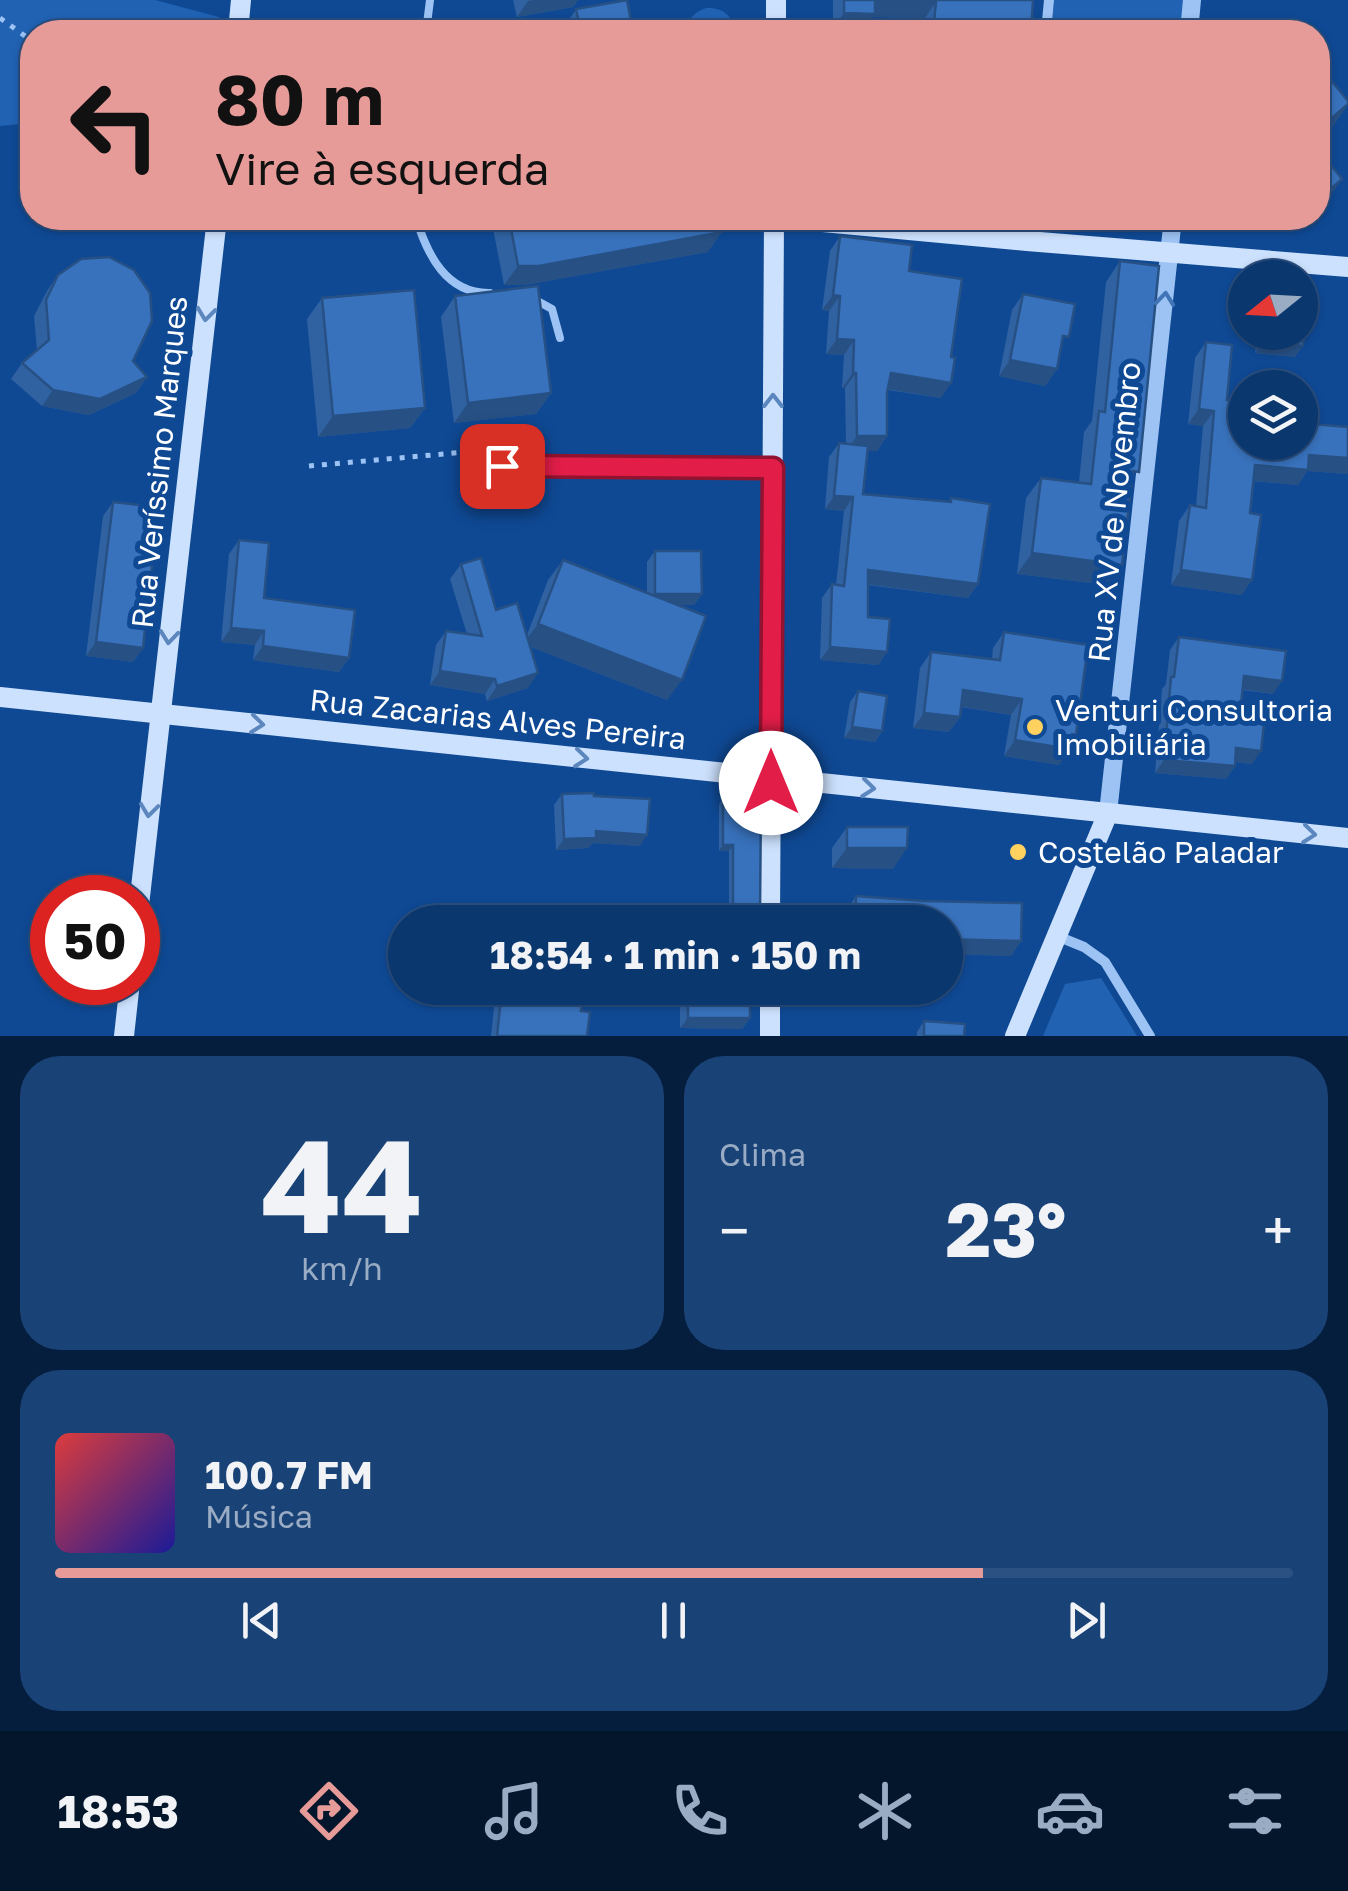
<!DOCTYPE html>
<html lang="pt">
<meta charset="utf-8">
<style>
body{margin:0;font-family:"Golos Text",sans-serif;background:#194277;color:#f1f3f6;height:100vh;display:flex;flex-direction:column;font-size:38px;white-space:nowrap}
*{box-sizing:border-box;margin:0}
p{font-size:32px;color:#9aacc3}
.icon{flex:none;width:55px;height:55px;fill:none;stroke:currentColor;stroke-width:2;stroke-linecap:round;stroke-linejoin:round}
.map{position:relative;height:1036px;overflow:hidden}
.panel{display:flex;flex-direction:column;gap:20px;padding:20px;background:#061e3d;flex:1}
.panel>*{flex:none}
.guide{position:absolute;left:20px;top:20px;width:1310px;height:210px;border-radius:40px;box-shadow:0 2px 8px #0004,0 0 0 2px #2b5182;background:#e69b98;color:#111;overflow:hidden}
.needle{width:65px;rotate:252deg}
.tools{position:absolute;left:1228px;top:260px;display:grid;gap:20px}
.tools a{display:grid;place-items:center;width:90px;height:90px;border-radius:50%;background:#0b376f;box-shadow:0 2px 8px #0004,0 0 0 2px #2b5182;font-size:50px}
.speed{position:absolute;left:30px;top:875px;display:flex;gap:20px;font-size:50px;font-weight:700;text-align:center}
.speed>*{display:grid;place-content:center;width:130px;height:130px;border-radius:50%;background:#0b376f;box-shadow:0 2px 8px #0004,0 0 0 2px #2b5182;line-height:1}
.speed .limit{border:15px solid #d22;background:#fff;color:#111}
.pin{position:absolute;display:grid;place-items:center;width:85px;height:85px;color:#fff;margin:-42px;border-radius:20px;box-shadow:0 5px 15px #0006}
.me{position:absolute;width:110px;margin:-55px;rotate:0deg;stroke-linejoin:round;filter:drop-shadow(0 0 8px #0008)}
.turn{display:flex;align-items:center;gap:35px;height:210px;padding:0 30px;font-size:45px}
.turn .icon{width:130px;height:130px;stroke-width:2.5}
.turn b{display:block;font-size:70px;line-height:85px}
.big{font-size:75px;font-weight:700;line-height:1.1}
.panel .tile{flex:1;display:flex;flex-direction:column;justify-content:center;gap:15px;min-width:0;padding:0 35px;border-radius:40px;background:#194277}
.panel .dial{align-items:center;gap:0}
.dial b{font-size:130px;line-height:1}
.song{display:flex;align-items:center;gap:30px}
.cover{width:120px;height:120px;border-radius:15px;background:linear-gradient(135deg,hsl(0 70% 55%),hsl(240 70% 35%))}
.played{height:10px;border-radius:5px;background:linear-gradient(90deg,#e69b98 75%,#2b5182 75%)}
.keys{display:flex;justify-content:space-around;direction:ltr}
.heat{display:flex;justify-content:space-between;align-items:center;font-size:55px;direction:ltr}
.panel .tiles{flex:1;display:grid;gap:20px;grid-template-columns:1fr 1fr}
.tile:last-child{grid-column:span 2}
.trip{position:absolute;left:388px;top:905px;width:575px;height:100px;border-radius:50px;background:#0b376f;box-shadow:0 2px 8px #0004,0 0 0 2px #2b5182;font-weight:700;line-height:100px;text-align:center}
.dock{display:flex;height:160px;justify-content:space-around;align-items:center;background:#04162c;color:#9aacc3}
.dock .icon{width:70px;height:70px}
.dock .active{color:#e69b98}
.dock b{font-size:45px;color:#f1f3f6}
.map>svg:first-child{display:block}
</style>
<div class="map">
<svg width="1348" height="1036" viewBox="0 0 1348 1036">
<rect width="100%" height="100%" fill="#0f4994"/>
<!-- green -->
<g fill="#2162b3">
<polygon points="0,0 155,0 219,17 217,32 32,32 32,123 0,126"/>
<polygon points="1054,0 1186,0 1183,32 1051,32"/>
<path d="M706,8C723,7 733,16 735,32H686C687,20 694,12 706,8Z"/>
<polygon points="1101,978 1137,1036 1043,1036 1065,984"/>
</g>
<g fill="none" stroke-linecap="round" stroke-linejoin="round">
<!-- path -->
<g stroke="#9cc3f4" stroke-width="5" stroke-dasharray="5 8" stroke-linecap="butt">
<polyline points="0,18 32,41"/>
<polyline points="309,466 488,450"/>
</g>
<!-- service -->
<g stroke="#9cc3f4" stroke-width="8">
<polyline points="426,32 430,0"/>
<path d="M416,218C427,254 446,294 490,293"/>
<polyline points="532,298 552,309 560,338"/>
<polyline points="501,449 502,466 768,468"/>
</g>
<!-- minor -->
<g stroke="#9cc3f4" stroke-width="10">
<polyline points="1046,32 1049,0"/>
<polyline points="1027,241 1029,218"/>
<polyline points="1057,936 1084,947 1105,962 1150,1036"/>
</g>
<!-- tertiary -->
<g stroke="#9cc3f4" stroke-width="18">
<polyline points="1189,32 1192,0"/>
<polyline points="1108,813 1173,218"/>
</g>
<!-- secondary -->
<g stroke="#cce1fd" stroke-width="20">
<polyline points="238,32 241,0"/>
<polyline points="776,32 776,0"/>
<polyline points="780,218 1027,241 1348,267"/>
<polyline points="0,697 1348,838"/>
<polyline points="138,914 217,218"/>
<polyline points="770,922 774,218"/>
<polyline points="124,1036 130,982"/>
<polyline points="770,1036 770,988"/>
<polyline points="1015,1036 1108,813"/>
</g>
</g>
<!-- wall -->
<g fill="#3062a2">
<polygon points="513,0 578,0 573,7 517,17"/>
<polygon points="833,0 1033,0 1031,32 923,32 925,18 873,17 864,30 856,30 856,32 821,32 829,20 833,20"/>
<polygon points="576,9 633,32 563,32 563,29"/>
<polygon points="491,218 719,218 708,252 525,285 504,285"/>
<polygon points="1285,218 1310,218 1296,230"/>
<polygon points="840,236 909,271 941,398 888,390 887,436 877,451 867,451 863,494 949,501 951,498 978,584 968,598 868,585 868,617 887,652 878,665 820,660 822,598 832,584 836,585 844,511 825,509 829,457 839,443 846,444 845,388 842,388 844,355 826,354 829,311 822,310 830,251"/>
<polygon points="1120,261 1132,482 1107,585 1017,574 1026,498 1041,478 1079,482 1084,432 1092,421 1106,282"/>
<polygon points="58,275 147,377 136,393 89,415 42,406 11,379 22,363 37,350 34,316 47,291"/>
<polygon points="1023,294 1061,348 1057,369 1045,386 999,376 1012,310"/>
<polygon points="455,296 551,393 536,414 454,423 441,317"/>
<polygon points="322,298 425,408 410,428 318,437 307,319"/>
<polygon points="1257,332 1300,332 1295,357 1255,353"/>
<polygon points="1206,342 1235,418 1348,427 1348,474 1307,471 1298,485 1254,481 1242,595 1171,585 1179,521 1190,505 1196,506 1203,426 1188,424 1195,358"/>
<polygon points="113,502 163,538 154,552 143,648 133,662 86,656 103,516"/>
<polygon points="239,540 264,598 349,658 339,672 253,660 255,645 221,642 229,554"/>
<polygon points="655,551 702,594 694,605 679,605 667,700 531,647 528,688 487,701 485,694 430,685 436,645 446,631 467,634 450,579 461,564 496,610 527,635 548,580 563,560 647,592 647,562"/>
<polygon points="1004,632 1076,735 1059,765 1004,756 1011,715 961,707 960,717 949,732 913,728 920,668 931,652 992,659 993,648"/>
<polygon points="1179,637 1273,694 1242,690 1239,722 1252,764 1235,762 1235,766 1226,779 1155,773 1162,689 1166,684 1170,650"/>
<polygon points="858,691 882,731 875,742 844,738 850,702"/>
<polygon points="562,794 594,796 640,846 593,843 588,848 556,850 554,805"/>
<polygon points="723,798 756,919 729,919 729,851 719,851 719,804"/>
<polygon points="847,827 893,869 832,868 832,848"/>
<polygon points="856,896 1021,941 1011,956 945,954 945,922 845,922 846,911"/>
<polygon points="502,988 546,992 549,988 564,988 581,1011 587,1036 491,1036 495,998"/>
<polygon points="680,988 750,988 750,1018 742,1029 680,1028"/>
<polygon points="836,988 890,988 880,1003 836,1002"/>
<polygon points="924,1021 964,1036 917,1036 917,1032"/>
</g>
<!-- shaded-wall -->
<g fill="#275084">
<polygon points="534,0 578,0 573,7 517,17 528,1"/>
<polygon points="875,1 936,2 925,18 873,17 864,30 833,29 844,13"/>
<polygon points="1348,105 1329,132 1318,142 1318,131"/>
<polygon points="1342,179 1322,208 1318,211 1318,200"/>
<polygon points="1304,218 1310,218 1296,230"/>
<polygon points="722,232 708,252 525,285 504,285 518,266"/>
<polygon points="833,295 840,296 829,311 822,310"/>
<polygon points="837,339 854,340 844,355 826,354"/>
<polygon points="1262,342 1303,346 1295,357 1255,353"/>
<polygon points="1010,360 1057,369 1045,386 999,376"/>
<polygon points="853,373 856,373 845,388 842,388"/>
<polygon points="891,373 951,383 941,398 881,388"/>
<polygon points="147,377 136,393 89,415 42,406 53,390"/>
<polygon points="551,393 536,414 454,423 468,403"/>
<polygon points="425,408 410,428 318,437 333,416"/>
<polygon points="1199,409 1214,411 1203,426 1188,424"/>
<polygon points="857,436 887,436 877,451 846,451"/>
<polygon points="1309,455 1348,458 1348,474 1307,471 1298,485 1245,480 1255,465"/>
<polygon points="834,496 853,497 844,511 825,509"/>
<polygon points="155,537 163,538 153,552"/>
<polygon points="1032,553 1122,565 1107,585 1017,574"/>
<polygon points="868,570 978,584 968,598 859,583"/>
<polygon points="1181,570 1252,580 1242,595 1171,585"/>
<polygon points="655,594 702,594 694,605 647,605"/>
<polygon points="538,624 682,680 667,700 523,644"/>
<polygon points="231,628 264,631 255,645 221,642"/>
<polygon points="96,642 143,648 133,662 86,656"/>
<polygon points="263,646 349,658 339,672 253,660"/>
<polygon points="830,647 887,652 878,665 820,660"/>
<polygon points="440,671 495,679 485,694 430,685"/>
<polygon points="538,673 528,688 487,701 497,686"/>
<polygon points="1244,676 1282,681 1273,694 1235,688"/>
<polygon points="963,690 1022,699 1011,715 952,705"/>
<polygon points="924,713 960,717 949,732 913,728"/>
<polygon points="852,727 882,731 875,742 844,738"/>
<polygon points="1072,734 1076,735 1066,749 1069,749 1059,765 1004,756 1015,740"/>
<polygon points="1236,748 1261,751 1252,764 1227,761"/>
<polygon points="1164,760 1235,766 1226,779 1155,773"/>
<polygon points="596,831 647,835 640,846 593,843 588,848 556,850 564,839"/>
<polygon points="723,845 733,845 729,851 719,851"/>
<polygon points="847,848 907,848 893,869 832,868"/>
<polygon points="733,913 760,913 756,919 729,919"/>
<polygon points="945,939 1021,941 1011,956 945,954"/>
<polygon points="846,988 890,988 880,1003 836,1002"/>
<polygon points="688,1018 750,1018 742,1029 680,1028"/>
</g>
<!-- building -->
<g fill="#3872bc" stroke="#275084" stroke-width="2.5">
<polygon points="627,0 633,32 581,32 576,9"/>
<polygon points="844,0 1033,0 1031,32 933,32 936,2 875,1 875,14 844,13"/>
<polygon points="829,20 856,21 856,32 828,32"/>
<polygon points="1330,79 1348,101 1348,104 1319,129 1318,139 1318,89"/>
<polygon points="1318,149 1342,179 1318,200"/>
<polygon points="509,218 719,218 722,232 539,266 518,266"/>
<polygon points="840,236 912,245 909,271 962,279 951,357 955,358 951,383 891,373 887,393 887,436 857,436 856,373 853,373 854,340 837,339 840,296 833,295"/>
<polygon points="109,257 134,270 150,293 152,321 133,361 147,377 100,399 53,390 22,363 49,340 46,300 58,275 81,259"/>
<polygon points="1120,261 1159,266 1139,472 1133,471 1122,565 1032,553 1041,478 1091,484 1099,411 1105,412"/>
<polygon points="538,286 551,393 468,403 455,296"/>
<polygon points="414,290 425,408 333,416 322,298"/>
<polygon points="1023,294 1075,304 1069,337 1063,336 1057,369 1010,360"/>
<polygon points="1300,305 1306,305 1303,346 1262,342 1263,332 1300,332"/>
<polygon points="1206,342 1232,345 1227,400 1237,401 1235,418 1245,419 1245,442 1300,442 1300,423 1348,427 1348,458 1309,455 1308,470 1255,465 1250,513 1261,515 1252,580 1181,570 1190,505 1206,508 1214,411 1199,409"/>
<polygon points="839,443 868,446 863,494 951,502 951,498 990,504 978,584 868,570 868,617 890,619 887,652 830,647 832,584 844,586 853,497 834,496"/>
<polygon points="113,502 167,508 163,538 155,537 143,648 96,642"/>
<polygon points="239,540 269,543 264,598 355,610 349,658 263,646 264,631 231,628"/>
<polygon points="655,551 701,551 702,594 655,594"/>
<polygon points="481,558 496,610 517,603 538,673 497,686 495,679 440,671 446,631 482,636 461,564"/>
<polygon points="563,560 706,616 682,680 538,624"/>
<polygon points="1004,632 1088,645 1076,735 1072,734 1069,749 1015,740 1022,699 963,690 960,717 924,713 931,652 1000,660"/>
<polygon points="1179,637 1286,651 1282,681 1244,676 1239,722 1264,724 1261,751 1236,748 1235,766 1164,760 1171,677 1174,677"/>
<polygon points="858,691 887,696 882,731 852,727"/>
<polygon points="594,793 594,796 650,799 647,835 596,831 596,838 564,839 562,794"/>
<polygon points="723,798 761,798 760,913 733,913 733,845 723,845"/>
<polygon points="847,827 908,827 907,848 847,848"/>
<polygon points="856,896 923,901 1022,903 1021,941 945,939 945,922 855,922"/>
<polygon points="502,988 549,992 550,988 584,990 581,1011 590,1012 587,1036 497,1036"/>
<rect x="688" y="988" width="62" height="30"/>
<polygon points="924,1021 965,1024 964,1036 924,1036"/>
</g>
<!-- one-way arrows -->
<defs><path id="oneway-chevron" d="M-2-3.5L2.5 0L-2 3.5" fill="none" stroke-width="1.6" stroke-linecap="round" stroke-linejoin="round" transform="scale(2.5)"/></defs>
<use stroke="#4074b6" href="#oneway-chevron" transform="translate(1165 299) rotate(-84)"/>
<g stroke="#5b86be">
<use href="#oneway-chevron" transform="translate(206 314) rotate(97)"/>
<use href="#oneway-chevron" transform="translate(773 401) rotate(-90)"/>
<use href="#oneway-chevron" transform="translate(169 637) rotate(96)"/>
<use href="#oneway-chevron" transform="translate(257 724) rotate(6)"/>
<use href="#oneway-chevron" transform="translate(581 758) rotate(6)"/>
<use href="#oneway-chevron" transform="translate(868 788) rotate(6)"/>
<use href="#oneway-chevron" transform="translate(149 810) rotate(97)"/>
<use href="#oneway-chevron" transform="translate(1309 834) rotate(6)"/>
</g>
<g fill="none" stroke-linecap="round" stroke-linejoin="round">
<!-- route casing -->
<g stroke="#92132f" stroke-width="25">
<polyline id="route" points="502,466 773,468 771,783"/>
</g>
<!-- route -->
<use href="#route" stroke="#e11d48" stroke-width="18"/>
</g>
<!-- markers -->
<g fill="#ffd15f" stroke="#0f4994" stroke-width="4">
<circle cx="1035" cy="727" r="10"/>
<circle cx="1018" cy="852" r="10"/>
</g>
<g text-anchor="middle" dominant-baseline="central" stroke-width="10" stroke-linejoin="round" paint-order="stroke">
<!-- street labels -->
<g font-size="30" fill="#fff" stroke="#0f4994">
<text transform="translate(159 462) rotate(-84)">Rua Veríssimo Marques</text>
<text transform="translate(1114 512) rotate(-84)">Rua XV de Novembro</text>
<text transform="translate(498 719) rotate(6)">Rua Zacarias Alves Pereira</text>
</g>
<!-- poi labels -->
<g font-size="30" fill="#fff" stroke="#0f4994" text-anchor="start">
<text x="1055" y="710">Venturi Consultoria<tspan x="1055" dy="34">Imobiliária</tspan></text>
<text x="1038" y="852">Costelão Paladar</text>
</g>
</g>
</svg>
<div class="tools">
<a><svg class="needle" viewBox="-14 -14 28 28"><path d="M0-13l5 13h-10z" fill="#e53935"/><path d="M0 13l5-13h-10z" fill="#9aacc3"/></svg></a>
<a><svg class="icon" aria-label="layers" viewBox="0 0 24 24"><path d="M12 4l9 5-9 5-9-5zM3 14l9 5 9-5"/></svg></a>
</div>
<div class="speed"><div class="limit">50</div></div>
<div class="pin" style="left:502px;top:466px;background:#d93025"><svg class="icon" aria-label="arrive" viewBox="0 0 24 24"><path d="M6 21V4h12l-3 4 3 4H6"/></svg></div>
<svg class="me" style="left:771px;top:783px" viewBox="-20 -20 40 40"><circle r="19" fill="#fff"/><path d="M0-13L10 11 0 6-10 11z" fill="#e11d48"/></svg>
<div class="trip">18:54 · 1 min · 150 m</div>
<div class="guide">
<div class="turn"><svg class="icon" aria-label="left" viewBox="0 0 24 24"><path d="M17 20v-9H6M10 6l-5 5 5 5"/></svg><div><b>80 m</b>Vire à esquerda</div></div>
</div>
</div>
<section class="panel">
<div class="tiles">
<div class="tile dial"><b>44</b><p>km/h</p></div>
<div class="tile"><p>Clima</p>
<div class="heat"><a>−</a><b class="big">23°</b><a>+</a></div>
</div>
<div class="tile">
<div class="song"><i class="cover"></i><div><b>100.7 FM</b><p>Música</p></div></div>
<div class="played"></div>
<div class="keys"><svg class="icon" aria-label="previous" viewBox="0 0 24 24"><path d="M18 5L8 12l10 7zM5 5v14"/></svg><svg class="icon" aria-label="pause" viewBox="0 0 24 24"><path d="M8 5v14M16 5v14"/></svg><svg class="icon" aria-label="next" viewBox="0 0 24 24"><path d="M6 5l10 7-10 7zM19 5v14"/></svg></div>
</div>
</div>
</section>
<nav class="dock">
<b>18:53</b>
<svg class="icon active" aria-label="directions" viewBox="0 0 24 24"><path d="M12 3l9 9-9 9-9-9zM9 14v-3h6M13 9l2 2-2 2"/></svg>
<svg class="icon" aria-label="music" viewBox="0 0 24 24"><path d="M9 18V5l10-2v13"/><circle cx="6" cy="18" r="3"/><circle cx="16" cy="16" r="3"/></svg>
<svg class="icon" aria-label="phone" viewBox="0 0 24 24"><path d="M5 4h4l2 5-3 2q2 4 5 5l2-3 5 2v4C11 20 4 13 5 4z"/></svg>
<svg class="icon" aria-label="climate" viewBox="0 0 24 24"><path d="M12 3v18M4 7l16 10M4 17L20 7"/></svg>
<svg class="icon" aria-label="car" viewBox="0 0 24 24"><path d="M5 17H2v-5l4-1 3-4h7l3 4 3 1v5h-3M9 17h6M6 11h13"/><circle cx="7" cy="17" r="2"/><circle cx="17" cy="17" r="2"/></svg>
<svg class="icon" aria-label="filters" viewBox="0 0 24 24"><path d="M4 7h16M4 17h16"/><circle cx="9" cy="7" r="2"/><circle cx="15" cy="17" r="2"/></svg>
</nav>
